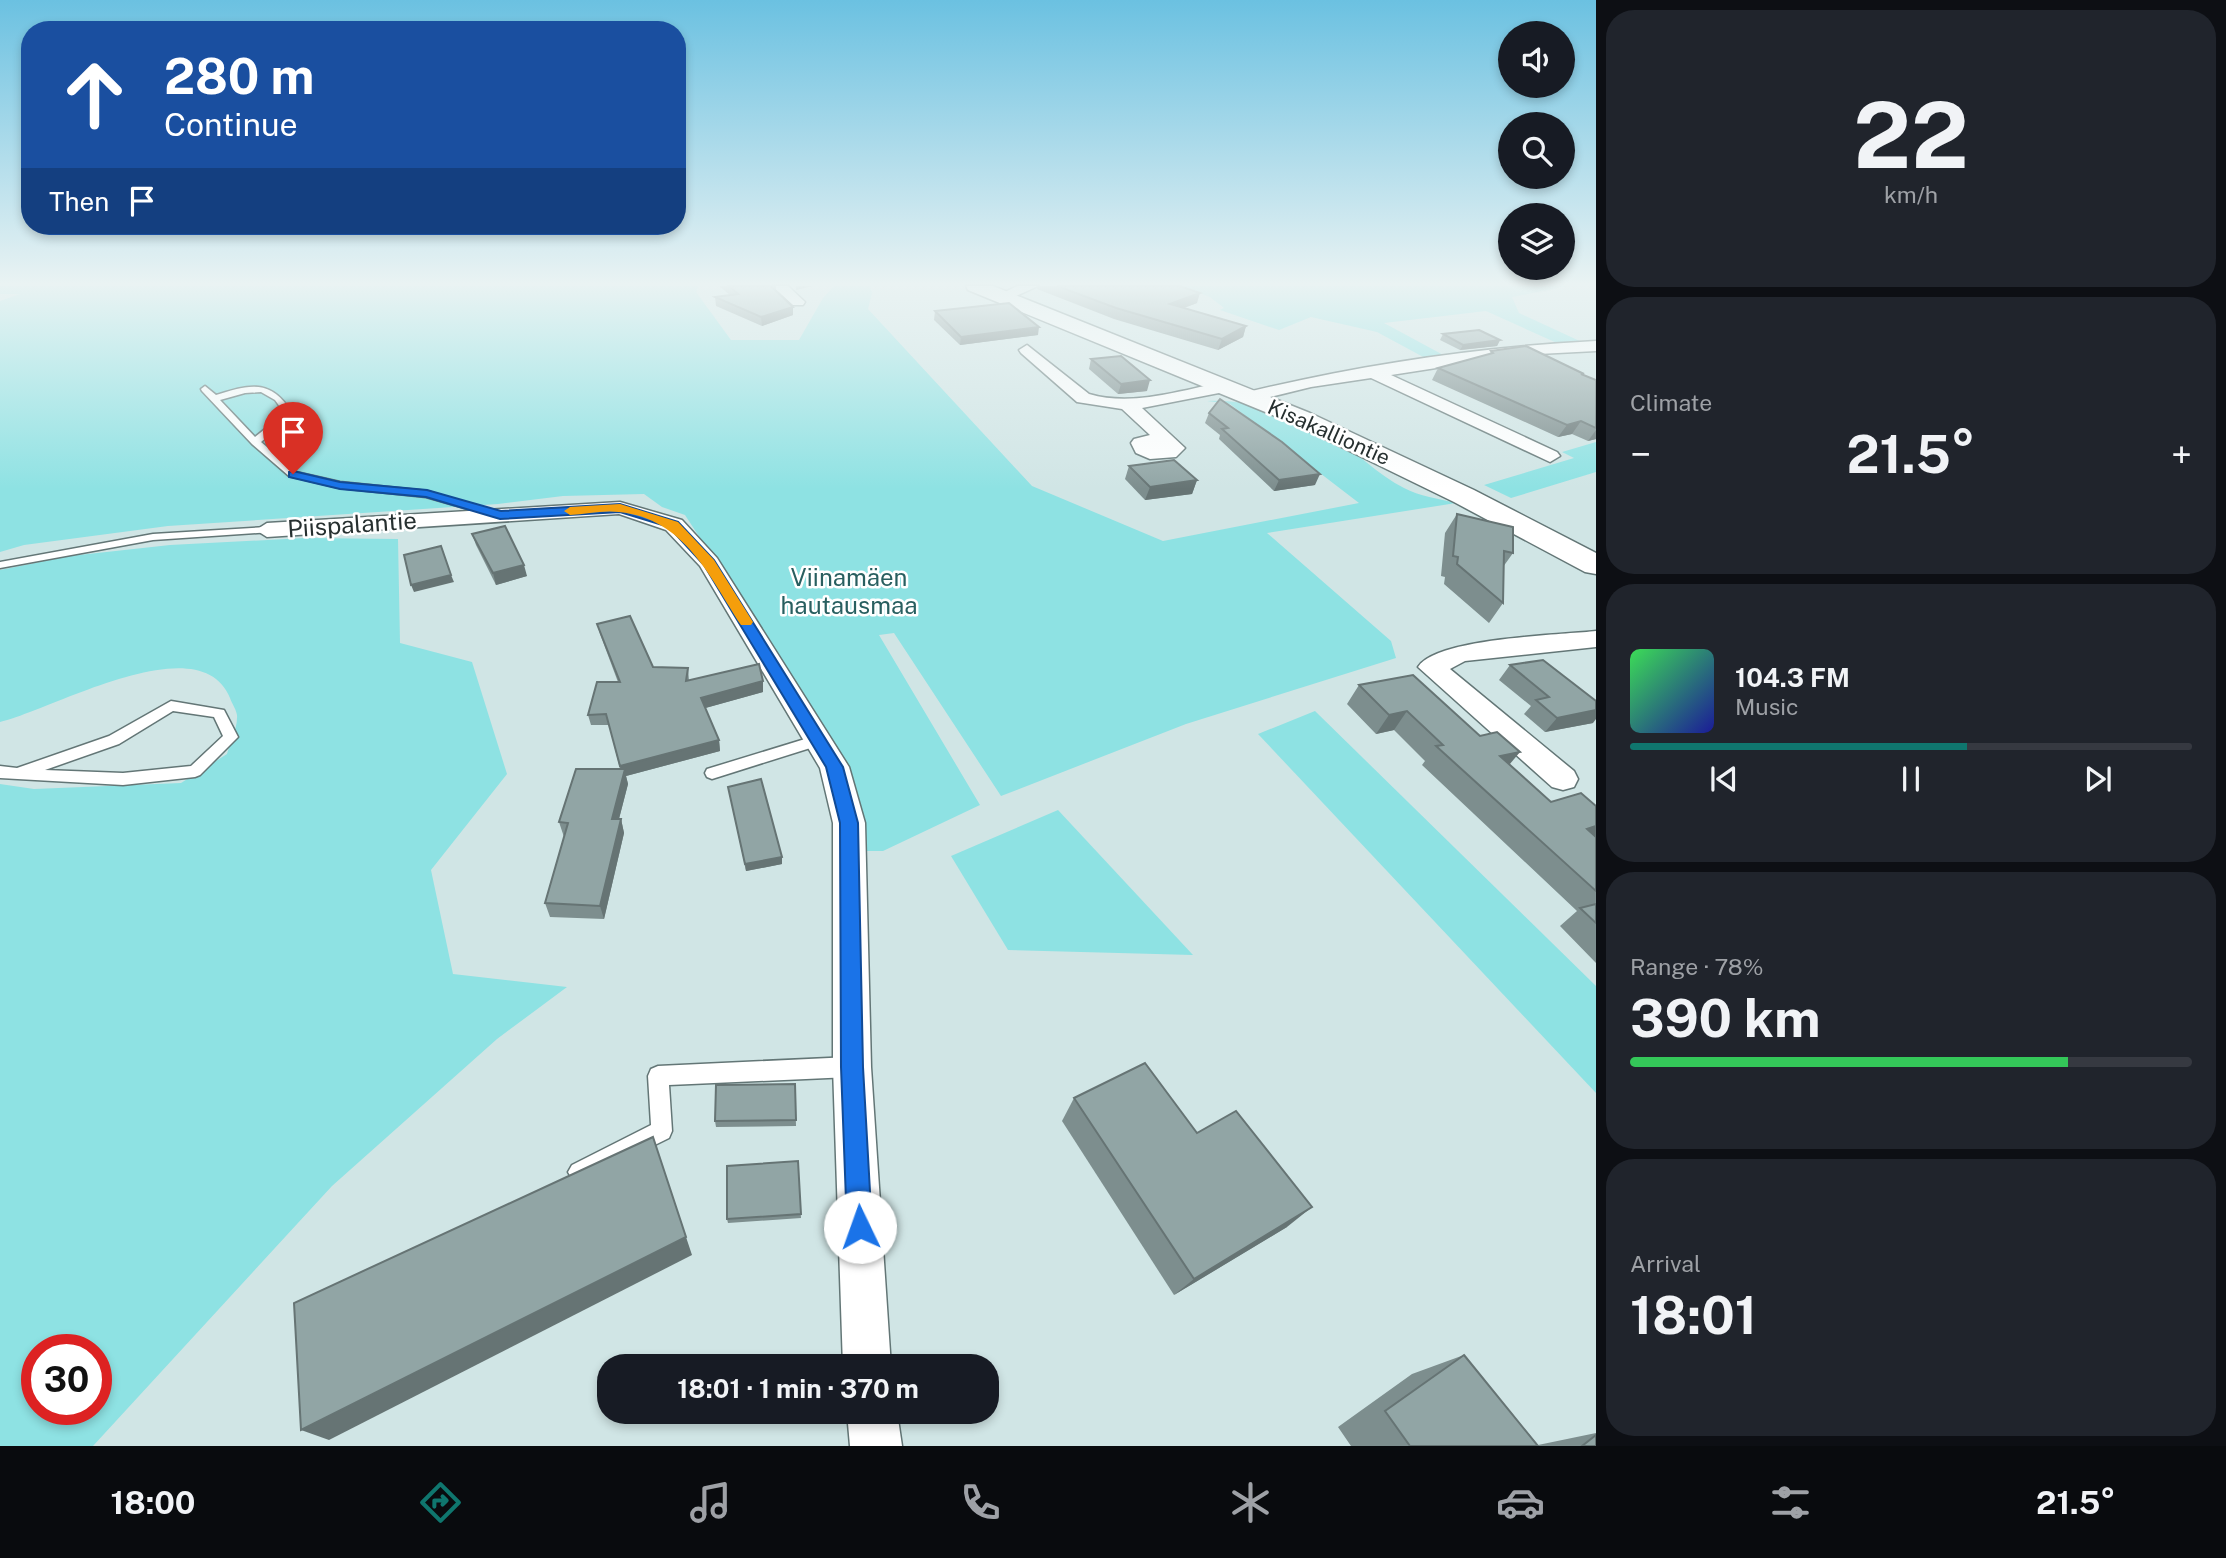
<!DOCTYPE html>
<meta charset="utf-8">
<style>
body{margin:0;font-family:"Public Sans",sans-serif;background:#20242c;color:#f1f3f6;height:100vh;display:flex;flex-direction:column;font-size:26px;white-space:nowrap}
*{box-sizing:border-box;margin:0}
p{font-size:23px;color:#9ea1a6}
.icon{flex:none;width:38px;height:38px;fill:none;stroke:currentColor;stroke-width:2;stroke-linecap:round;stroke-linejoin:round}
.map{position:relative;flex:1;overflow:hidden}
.sheet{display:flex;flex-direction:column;gap:10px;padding:10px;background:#0d0f14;width:630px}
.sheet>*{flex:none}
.guide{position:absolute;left:21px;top:21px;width:665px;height:214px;border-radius:28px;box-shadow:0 4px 10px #0003;background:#1a4fa0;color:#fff;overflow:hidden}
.fabs{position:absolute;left:1498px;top:21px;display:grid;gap:14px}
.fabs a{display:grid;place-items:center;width:77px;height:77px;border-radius:50%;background:#171b24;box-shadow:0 4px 10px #0003;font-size:35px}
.speed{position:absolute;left:21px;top:1334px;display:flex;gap:14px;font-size:35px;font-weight:700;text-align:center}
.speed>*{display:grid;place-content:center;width:91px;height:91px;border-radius:50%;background:#171b24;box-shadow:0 4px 10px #0003;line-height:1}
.speed .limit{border:10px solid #d22;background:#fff;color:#111}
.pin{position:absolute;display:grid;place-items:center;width:60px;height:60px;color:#fff;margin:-72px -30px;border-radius:50% 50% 50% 0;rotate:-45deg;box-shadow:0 0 7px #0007}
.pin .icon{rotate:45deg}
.me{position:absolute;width:77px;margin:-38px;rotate:357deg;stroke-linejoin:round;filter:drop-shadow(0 0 5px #0008)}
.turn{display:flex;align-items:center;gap:24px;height:147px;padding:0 28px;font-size:32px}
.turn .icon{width:91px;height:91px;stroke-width:2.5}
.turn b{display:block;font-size:49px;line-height:60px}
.then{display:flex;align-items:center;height:66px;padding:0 28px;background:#0003;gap:14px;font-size:26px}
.big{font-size:52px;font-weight:700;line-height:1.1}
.sheet .tile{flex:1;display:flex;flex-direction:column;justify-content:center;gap:10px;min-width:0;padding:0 24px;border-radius:28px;background:#20242c}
.sheet .dial{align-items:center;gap:0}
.dial b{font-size:91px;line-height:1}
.song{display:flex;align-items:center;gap:21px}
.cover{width:84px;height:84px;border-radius:10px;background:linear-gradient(135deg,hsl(130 70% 55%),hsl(240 70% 35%))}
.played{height:7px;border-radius:4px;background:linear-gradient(90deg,#0f766e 60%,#363941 60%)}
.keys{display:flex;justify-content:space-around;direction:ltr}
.heat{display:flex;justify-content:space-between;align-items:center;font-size:38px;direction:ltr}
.charge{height:10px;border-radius:5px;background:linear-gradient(90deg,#34c759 78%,#363941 0)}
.trip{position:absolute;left:597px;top:1354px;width:402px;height:70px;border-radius:28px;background:#171b24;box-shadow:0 4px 10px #0003;font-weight:700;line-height:70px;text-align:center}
.menu{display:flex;height:112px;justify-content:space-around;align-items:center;background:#090b0e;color:#9ea1a6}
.menu .icon{width:49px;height:49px}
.menu .active{color:#0f766e}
.menu b{font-size:32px;color:#f1f3f6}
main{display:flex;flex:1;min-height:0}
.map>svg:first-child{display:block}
</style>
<main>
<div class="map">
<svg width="1596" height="1446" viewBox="0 0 1596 1446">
<rect width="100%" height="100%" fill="#d0e5e5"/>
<!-- green -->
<g fill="#8ee2e3" fill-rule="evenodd">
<path d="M0,286H699L696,292L731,340H799L823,298L834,286H870L872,293L868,309L1032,486L1163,541L1359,503L1230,404L1207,401C1253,398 1295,416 1334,438C1358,453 1378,475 1404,488C1419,496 1439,499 1456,503L1267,533L1391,641L1396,658L1186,724L1001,796L894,633L879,635L980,805L883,851H864L854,784L843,757L685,515L662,507L644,494L563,496L498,504L168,526L24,545L0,552V301L20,294H0Z"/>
<polygon points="1181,286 1568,286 1512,297 1519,313 1584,343 1557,343 1486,311 1384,323 1447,357 1427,359 1377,332 1311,317 1279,330 1220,310 1224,308 1210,297"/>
<polygon points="1596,442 1596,472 1511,498 1484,485 1574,458 1562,452"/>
<path d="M305,538L398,539L400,643L472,662L507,774L431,870L453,974L567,987L497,1039L332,1186L93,1446H0V784L34,789L181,783L227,754C230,743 237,729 237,718C238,712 232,704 230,698C200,624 52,710 0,722V570L70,556L170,545ZM37,1349H96V1409H37Z"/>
<polygon points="1315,711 1596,986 1596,1093 1258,734"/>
<polygon points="1058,810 1193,955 1008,950 951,856"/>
</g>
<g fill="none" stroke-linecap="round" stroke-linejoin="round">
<!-- lane casing -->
<g stroke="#637676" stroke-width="3">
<g id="lane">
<path d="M205,386L216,395C245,386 268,378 288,407L282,424L261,442L296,472L340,482L427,491L504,515L499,518L426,497L340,488L289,476L252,444L202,391L201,389ZM261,392L275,400L280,407L275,421L255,437L220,400L245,393Z"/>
<polygon points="267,527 272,530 271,532 153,540 0,568 0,562 153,534"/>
<path d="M171,701L224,710L238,737L200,775L195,777L123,785L0,778V766L17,768L109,736ZM173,711L214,717L223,736L191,766L123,773L45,770L119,744Z"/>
<polygon points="818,735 823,736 825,740 823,744 712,779 707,777 705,773 707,769"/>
<polygon points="850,1057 857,1060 860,1067 857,1074 850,1077 669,1085 672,1131 669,1138 586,1179 579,1183 572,1179 568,1172 572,1165 651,1125 648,1076 651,1069 658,1066"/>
</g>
</g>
<!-- street casing -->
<g stroke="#637676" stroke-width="3">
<g id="street">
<polygon points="772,286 788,286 805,302 803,305 793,305"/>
<polygon points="1017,286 1038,286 1005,301 1000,302 993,298"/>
<path d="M1596,341V351L1520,355L1391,375L1557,452L1560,456L1550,462L1371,378L1311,387L1250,402L1241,397L1244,393C1358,365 1478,347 1596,341Z"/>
<path d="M1027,345L1089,394C1133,407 1181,390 1224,382L1233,387L1224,392L1142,408L1185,448L1176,457L1150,459L1136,453L1131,443L1134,439L1150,435L1122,409L1077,402L1021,353L1019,350Z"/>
<polygon points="620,502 682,520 717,558 849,767 865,823 871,1067 891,1367 843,1367 833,1067 833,823 820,768 700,566 666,530 619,514 267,537 256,530 267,523"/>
<path d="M1596,631V647L1465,661L1450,669L1574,771L1578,779L1574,787L1563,790L1552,787L1418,667C1436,638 1560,635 1596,631Z"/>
<polygon points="847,1412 897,1412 902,1446 850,1446"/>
</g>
</g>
<!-- secondary casing -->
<g stroke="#637676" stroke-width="3">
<polygon id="secondary" points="966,286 993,286 1310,413 1474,490 1596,553 1596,574 1585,572 1454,502 1292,423 968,290"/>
</g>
<!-- lane -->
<use href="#lane" fill="#fff" fill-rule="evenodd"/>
<!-- street -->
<use href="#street" fill="#fff" fill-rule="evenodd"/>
<!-- secondary -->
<use href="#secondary" fill="#fff" fill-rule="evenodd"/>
</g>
<!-- wall -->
<g fill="#7d8e8e">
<polygon points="719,286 776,286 776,291 793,315 762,326 716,306 715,297 730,295"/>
<polygon points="1037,286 1180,286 1197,303 1184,308 1246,326 1243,337 1218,350 1114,319 1037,289"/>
<polygon points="935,311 1038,335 960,345 934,320"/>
<polygon points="1443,334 1500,340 1497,346 1460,350 1440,340"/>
<polygon points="1491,351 1584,374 1583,375 1596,380 1596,439 1588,441 1572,434 1558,437 1432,380 1438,368 1490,354"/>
<polygon points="1091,359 1147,391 1118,394 1089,369"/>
<polygon points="1209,413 1315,485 1274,491 1219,439 1220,435 1205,423"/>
<polygon points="1129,466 1197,480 1192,494 1145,500 1125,479"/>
<polygon points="1457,514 1513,553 1503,567 1503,603 1489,623 1444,584 1445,577 1441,576 1445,533"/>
<polygon points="472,534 527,576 496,585 476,545"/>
<polygon points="597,624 653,667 688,668 689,681 763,692 705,708 719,740 720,751 626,776 628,784 619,819 621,819 624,833 604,919 550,917 545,903 564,837 559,822 620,769 609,725 591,725 588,715 618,682 600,634"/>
<polygon points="1510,665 1593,723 1545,732 1524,714 1531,706 1499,680"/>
<polygon points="1359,685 1509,765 1551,802 1596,806 1596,963 1560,926 1577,911 1422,765 1425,761 1394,730 1376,734 1347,704"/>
<polygon points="728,787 782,857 782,864 746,871"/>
<polygon points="795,1084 796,1126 716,1127 715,1121"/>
<polygon points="1074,1098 1197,1133 1287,1227 1174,1295 1062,1121"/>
<polygon points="798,1161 801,1218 728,1223 727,1219"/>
<polygon points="1464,1355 1538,1445 1596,1433 1596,1446 1351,1446 1338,1427 1412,1374"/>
</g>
<!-- shaded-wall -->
<g fill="#667474">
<polygon points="796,286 813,286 796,290"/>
<polygon points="1200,293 1197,303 1167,314 1170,304"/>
<polygon points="793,307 793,315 762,326 761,317"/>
<polygon points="1246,326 1243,337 1218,350 1222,339"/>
<polygon points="1039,327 1038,335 960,345 961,337"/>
<polygon points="1500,340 1497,346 1460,350 1463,345"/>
<polygon points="1150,380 1147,391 1118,394 1121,384"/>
<polygon points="1581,421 1572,434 1558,437 1567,425"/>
<polygon points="1596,430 1596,439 1588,441"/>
<polygon points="1320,474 1315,485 1274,491 1279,480"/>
<polygon points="1197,480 1192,494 1145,500 1150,487"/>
<polygon points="524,565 527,576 496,585 493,573"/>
<polygon points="451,575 454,582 414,592 411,585"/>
<polygon points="763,681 763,692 702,709 701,698"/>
<polygon points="1596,710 1596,719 1593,723 1545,732 1557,718"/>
<polygon points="1407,711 1394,730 1376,734 1389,715"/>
<polygon points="719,740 720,751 626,776 628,784 615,834 612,819 622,777 620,766"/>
<polygon points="1520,752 1504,771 1500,756"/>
<polygon points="621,819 624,833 604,919 600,906"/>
<polygon points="1596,826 1596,838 1587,829"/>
<polygon points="782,857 782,864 746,871 745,864"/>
<polygon points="1312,1207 1287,1227 1174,1295 1194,1279"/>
<polygon points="686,1237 692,1255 329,1440 301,1430"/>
</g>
<!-- building -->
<g fill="#91a5a5" stroke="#667474" stroke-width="2">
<polygon points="729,286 771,286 793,307 761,317 715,297 738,294"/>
<polygon points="1057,286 1180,286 1200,293 1170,304 1246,326 1222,339 1116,308"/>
<polygon points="1009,303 1039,327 961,337 935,311"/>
<polygon points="1479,330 1500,340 1463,345 1443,334"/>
<polygon points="1526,346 1584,374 1581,374 1596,380 1596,428 1581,421 1567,425 1438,368 1493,353 1491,351"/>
<polygon points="1121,356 1150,380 1121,384 1091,359"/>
<polygon points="1220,399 1282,442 1320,474 1279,480 1222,429 1228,428 1209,413"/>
<polygon points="1174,460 1197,480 1150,487 1129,466"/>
<polygon points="1457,514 1513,527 1513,553 1504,551 1503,603 1457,564 1458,557 1453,556"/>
<polygon points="505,526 524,565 493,573 472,534"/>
<polygon points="441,546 451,575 411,585 404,555"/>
<polygon points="630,616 653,667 688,668 686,681 759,664 763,681 701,698 719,740 620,766 606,714 588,715 597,682 620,682 597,624"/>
<polygon points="1543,660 1596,701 1596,710 1557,718 1536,700 1549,697 1510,665"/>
<polygon points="1413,675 1480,736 1497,732 1520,752 1500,756 1551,802 1581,793 1596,806 1596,826 1587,829 1596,837 1596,891 1436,746 1443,745 1407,711 1389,715 1359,685"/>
<polygon points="576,769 625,769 612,819 621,819 600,906 545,903 568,823 559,822"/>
<polygon points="761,779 782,857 745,864 728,787"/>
<polygon points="1596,904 1596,923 1580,908"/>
<polygon points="1145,1063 1197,1133 1236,1111 1312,1207 1194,1279 1074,1098"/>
<polygon points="795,1084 796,1120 715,1121 716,1085"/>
<polygon points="653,1137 686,1237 301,1430 294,1303"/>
<polygon points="798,1161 801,1214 727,1219 727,1166"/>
<polygon points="1464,1355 1538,1446 1410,1446 1385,1411"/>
<polygon points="1596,1435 1596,1446 1582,1446"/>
</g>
<!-- sky -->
<linearGradient id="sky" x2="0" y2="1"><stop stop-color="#6bc1e1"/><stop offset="0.58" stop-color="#eaf3f3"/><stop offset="1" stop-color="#eaf3f3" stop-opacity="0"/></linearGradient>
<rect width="1596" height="489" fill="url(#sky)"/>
<!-- route -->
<polygon fill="#1a73e8" stroke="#114b97" stroke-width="2" points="293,471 340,482 427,490 501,511 620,504 678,522 714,560 843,767 858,823 863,1067 872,1227 869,1235 860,1239 851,1235 847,1227 841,1067 840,823 826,767 704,565 669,527 620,512 500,519 426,497 340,489 289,477 289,472"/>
<!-- slow -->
<path fill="#f59e0b" d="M620,504L678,522L714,560L753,622L751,625H741C709,576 685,519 619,512C603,510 586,514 570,515L564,511L570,507Z"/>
<g text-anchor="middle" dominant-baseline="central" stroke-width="5" stroke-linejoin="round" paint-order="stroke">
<!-- far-street labels -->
<g font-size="21" fill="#273030" stroke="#fff">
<text transform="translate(1329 432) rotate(24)">Kisakalliontie</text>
</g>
<!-- street labels -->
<g font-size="24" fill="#273030" stroke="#fff">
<text transform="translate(352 524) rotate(-4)">Piispalantie</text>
</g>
<!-- park labels -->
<g font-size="24" fill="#285f60" stroke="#fff">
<text x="849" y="577">Viinamäen<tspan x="849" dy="28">hautausmaa</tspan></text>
</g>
</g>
</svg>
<div class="fabs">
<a><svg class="icon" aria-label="sound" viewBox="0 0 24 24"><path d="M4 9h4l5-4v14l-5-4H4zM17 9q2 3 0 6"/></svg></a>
<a><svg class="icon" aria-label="search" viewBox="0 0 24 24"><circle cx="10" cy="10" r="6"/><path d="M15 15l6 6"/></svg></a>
<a><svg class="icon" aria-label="layers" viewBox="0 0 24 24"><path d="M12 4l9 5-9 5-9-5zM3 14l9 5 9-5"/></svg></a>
</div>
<div class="speed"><div class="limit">30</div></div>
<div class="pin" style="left:293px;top:474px;background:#d93025"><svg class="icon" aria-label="arrive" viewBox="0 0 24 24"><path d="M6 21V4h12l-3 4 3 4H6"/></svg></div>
<svg class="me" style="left:860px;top:1227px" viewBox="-20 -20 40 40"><circle r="19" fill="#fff"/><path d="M0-13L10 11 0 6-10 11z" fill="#1a73e8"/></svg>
<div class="trip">18:01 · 1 min · 370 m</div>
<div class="guide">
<div class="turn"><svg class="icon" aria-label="ahead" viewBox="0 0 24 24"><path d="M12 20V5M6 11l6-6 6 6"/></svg><div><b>280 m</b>Continue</div></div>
<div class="then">Then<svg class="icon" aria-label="arrive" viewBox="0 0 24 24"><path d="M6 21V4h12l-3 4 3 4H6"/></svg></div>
</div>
</div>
<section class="sheet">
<div class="tile dial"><b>22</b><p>km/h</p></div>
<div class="tile"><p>Climate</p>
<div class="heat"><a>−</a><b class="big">21.5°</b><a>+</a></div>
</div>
<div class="tile">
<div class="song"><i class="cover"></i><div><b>104.3 FM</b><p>Music</p></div></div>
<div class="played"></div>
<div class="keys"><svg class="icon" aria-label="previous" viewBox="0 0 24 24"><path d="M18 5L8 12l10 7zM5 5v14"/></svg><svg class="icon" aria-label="pause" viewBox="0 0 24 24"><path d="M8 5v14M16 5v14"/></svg><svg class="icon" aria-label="next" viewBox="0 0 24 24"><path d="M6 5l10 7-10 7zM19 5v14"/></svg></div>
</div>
<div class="tile"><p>Range · 78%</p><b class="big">390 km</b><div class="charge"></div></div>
<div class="tile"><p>Arrival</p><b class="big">18:01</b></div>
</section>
</main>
<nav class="menu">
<b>18:00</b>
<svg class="icon active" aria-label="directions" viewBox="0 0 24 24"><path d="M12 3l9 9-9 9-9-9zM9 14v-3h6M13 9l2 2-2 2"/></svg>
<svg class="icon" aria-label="music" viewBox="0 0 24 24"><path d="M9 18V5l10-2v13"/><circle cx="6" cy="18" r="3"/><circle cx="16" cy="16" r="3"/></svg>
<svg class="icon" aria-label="phone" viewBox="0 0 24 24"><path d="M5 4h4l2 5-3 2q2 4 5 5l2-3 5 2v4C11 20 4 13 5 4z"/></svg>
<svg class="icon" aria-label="climate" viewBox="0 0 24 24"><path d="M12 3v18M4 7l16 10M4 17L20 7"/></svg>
<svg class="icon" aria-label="car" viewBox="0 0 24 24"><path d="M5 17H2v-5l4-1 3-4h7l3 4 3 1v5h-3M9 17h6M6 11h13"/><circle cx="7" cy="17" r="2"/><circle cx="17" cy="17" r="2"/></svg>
<svg class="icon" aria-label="filters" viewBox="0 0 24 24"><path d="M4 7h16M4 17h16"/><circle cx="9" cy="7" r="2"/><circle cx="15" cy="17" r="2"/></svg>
<b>21.5°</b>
</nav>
